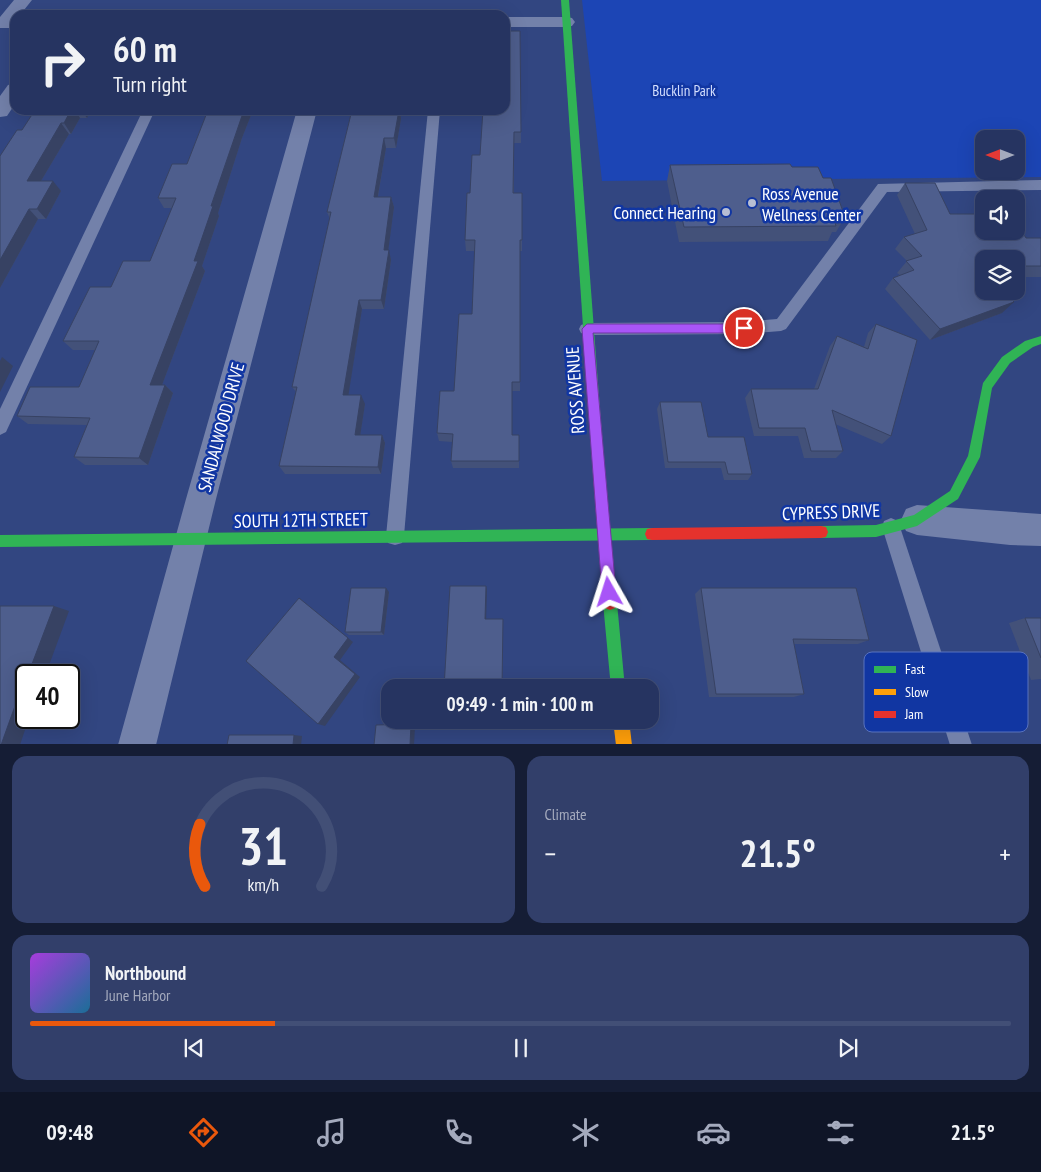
<!DOCTYPE html>
<meta charset="utf-8">
<style>
body{margin:0;font-family:"PT Sans Narrow",sans-serif;background:#323f6a;color:#f1f3f6;height:100vh;display:flex;flex-direction:column;font-size:19px;white-space:nowrap}
*{box-sizing:border-box;margin:0}
p{font-size:16px;color:#a4aabd}
.icon{flex:none;width:28px;height:28px;fill:none;stroke:currentColor;stroke-width:2;stroke-linecap:round;stroke-linejoin:round}
.map{position:relative;height:744px;overflow:hidden}
.sheet{display:flex;flex-direction:column;gap:12px;padding:12px;background:#151d35;flex:1}
.sheet>*{flex:none}
.banner{position:absolute;left:10px;top:10px;width:500px;height:105px;border-radius:15px;box-shadow:0 5px 20px #0002,0 0 0 1px #424f76;background:#263461;color:#f1f3f6;overflow:hidden}
.needle{width:32px;rotate:270deg}
.fabs{position:absolute;left:975px;top:130px;display:grid;gap:10px}
.fabs a{display:grid;place-items:center;width:50px;height:50px;border-radius:10px;background:#263461;box-shadow:0 5px 20px #0002,0 0 0 1px #424f76;font-size:25px}
.speed{position:absolute;left:15px;top:664px;display:flex;gap:10px;font-size:25px;font-weight:700;text-align:center}
.speed>*{display:grid;place-content:center;width:65px;height:65px;border-radius:50%;background:#263461;box-shadow:0 5px 20px #0002,0 0 0 1px #424f76;line-height:1}
.speed .limit{border:2px solid #111;border-radius:8px;background:#fff;color:#111}
.pin{position:absolute;display:grid;place-items:center;width:42px;height:42px;color:#fff;margin:-21px;border:2px solid #fff;border-radius:50%;box-shadow:0 1px 5px #0007}
.me{position:absolute;width:55px;margin:-28px;rotate:354deg;stroke-linejoin:round;filter:drop-shadow(0 0 4px #0008)}
.turn{display:flex;align-items:center;gap:18px;height:105px;padding:0 20px;font-size:22px}
.turn .icon{width:65px;height:65px;stroke-width:2.5}
.turn b{display:block;font-size:35px;line-height:42px}
.big{font-size:38px;font-weight:800;line-height:1.1}
.sheet .card{flex:1;display:flex;flex-direction:column;justify-content:center;gap:8px;min-width:0;padding:0 18px;border-radius:15px;background:#323f6a}
.sheet .dial{align-items:center;gap:0}
.dial svg{height:130px;overflow:visible;fill:none;stroke:#424f76;stroke-width:7;stroke-linecap:round;text-anchor:middle}
.dial text{fill:#f1f3f6;stroke:none}
.song{display:flex;align-items:center;gap:15px}
.cover{width:60px;height:60px;border-radius:8px;background:linear-gradient(135deg,hsl(280 70% 55%),hsl(200 70% 35%))}
.played{height:5px;border-radius:2px;background:linear-gradient(90deg,#ea580c 25%,#424f76 25%)}
.keys{display:flex;justify-content:space-around;direction:ltr}
.heat{display:flex;justify-content:space-between;align-items:center;font-size:28px;direction:ltr}
.sheet .tiles{flex:1;display:grid;gap:12px;grid-template-columns:1fr 1fr}
.card:last-child{grid-column:span 2}
.trip{position:absolute;left:381px;top:679px;width:278px;height:50px;border-radius:15px;background:#263461;box-shadow:0 5px 20px #0002,0 0 0 1px #424f76;font-weight:800;line-height:50px;text-align:center}
.dock{display:flex;height:80px;justify-content:space-around;align-items:center;background:#0f1527;color:#a4aabd}
.dock .icon{width:35px;height:35px}
.dock .current{color:#ea580c}
.dock b{font-size:22px;color:#f1f3f6}
.map>svg:first-child{display:block}
</style>
<div class="map">
<svg width="1041" height="745" viewBox="0 0 1041 745">
<rect width="100%" height="100%" fill="#324681"/>
<!-- green -->
<path fill="#1c45b5" fill-rule="evenodd" d="M582,0H1041V177L602,181ZM984,139H1016V171H984Z"/>
<g fill="none" stroke-linecap="round" stroke-linejoin="round">
<!-- lane -->
<g fill="#7381aa" fill-rule="evenodd">
<polygon points="143,110 155,110 6,432 0,435 0,409"/>
<polygon points="428,110 440,110 404,536 402,543 395,545 388,543 386,536"/>
<polygon points="1041,180 1041,190 887,192 786,329 781,331 744,334 587,335 581,333 579,329 581,325 587,323 744,322 777,319 878,184"/>
<polygon points="891,518 898,521 900,527 972,745 950,745 882,527 884,521"/>
</g>
<!-- street -->
<g fill="#7381aa" fill-rule="evenodd">
<polygon points="14,0 32,0 20,15 15,15 15,22 10,28 0,28 0,17"/>
<polygon points="505,17 566,17 572,18 575,22 572,26 566,27 505,27"/>
<polygon points="15,83 15,104 7,116 0,117 0,96 8,85"/>
<polygon points="297,110 317,110 216,499 156,745 118,745 186,499"/>
<polygon points="917,505 1041,514 1041,546 1010,545 917,535 906,531 901,520 906,509"/>
</g>
<!-- fast -->
<g fill="#30b455" fill-rule="evenodd">
<polygon points="561,0 569,0 605,475 603,479 599,481 595,479 593,475"/>
<polygon points="1041,336 1041,344 1033,347 1010,363 992,388 980,457 958,499 917,526 876,537 821,538 816,537 814,532 816,527 821,526 876,525 914,515 950,491 968,456 983,383 1002,357 1025,341"/>
<polygon points="652,528 657,529 659,534 657,539 652,540 0,547 0,535"/>
<polygon points="610,596 615,598 617,603 625,688 611,688 603,603 605,598"/>
</g>
<!-- slow -->
<polygon fill="#ff9f0a" fill-rule="evenodd" points="613,720 629,720 632,745 616,745"/>
<!-- jam -->
<g fill="#e5322d" fill-rule="evenodd">
<polygon points="599,469 603,471 605,475 617,603 615,608 610,610 605,608 603,603 593,475 595,471"/>
<polygon points="821,526 826,527 828,532 826,537 821,538 652,540 647,539 645,534 647,529 652,528"/>
</g>
</g>
<!-- wall -->
<g fill="#435179">
<polygon points="520,31 521,143 514,143 514,193 522,193 522,251 520,251 520,391 512,391 512,435 519,435 519,468 453,468 451,461 452,442 439,441 437,433 454,391 472,314 475,251 466,251 465,240 480,155"/>
<polygon points="35,110 91,110 87,118 80,118 71,134 69,134 41,181 61,191 46,219 38,219 0,288 0,156 22,130"/>
<polygon points="208,110 253,110 242,138 218,213 219,216 202,266 205,271 162,385 165,385 173,393 148,465 85,465 74,457 87,425 28,424 17,416 79,387 95,350 73,350 63,341 111,287 150,261 172,208 164,208 158,198 187,164"/>
<polygon points="352,110 400,110 401,119 396,148 386,148 378,197 391,197 394,207 388,250 391,260 384,309 362,309 348,395 365,404 360,435 382,435 385,443 381,474 285,474 279,466 296,392 292,387 330,219 327,212"/>
<polygon points="670,165 792,167 823,178 845,217 836,232 832,232 828,241 679,242 667,181"/>
<polygon points="905,183 950,214 984,231 1026,238 1041,238 1041,277 1016,277 1016,259 984,259 984,291 1002,313 930,340 885,289 893,278 900,275 897,273 907,261 895,249 904,237 915,234 897,195"/>
<polygon points="876,324 891,436 882,444 835,424 843,451 836,458 804,458 798,436 754,436 745,398 751,389 814,389 830,346 837,336 864,347 868,333"/>
<polygon points="660,402 708,437 752,474 748,480 724,480 721,468 665,468 657,409"/>
<polygon points="701,588 869,640 858,644 794,644 804,694 794,697 709,697 695,594"/>
<polygon points="389,592 384,635 349,635 345,632"/>
<polygon points="1025,618 1041,618 1041,679 1031,680 1009,623"/>
</g>
<!-- shaded-wall -->
<g fill="#374263">
<polygon points="71,110 75,110 80,118 71,134 64,123"/>
<polygon points="81,110 91,110 87,118"/>
<polygon points="244,110 253,110 242,138 218,213 219,216 202,266 205,271 159,393 150,385 194,261 211,206"/>
<polygon points="399,110 400,110 401,119 396,148 394,138"/>
<polygon points="61,123 69,134 35,191 27,181"/>
<polygon points="384,138 386,148 376,207 374,197"/>
<polygon points="53,181 61,191 46,219 37,209"/>
<polygon points="391,197 394,207 387,260 384,250"/>
<polygon points="29,209 38,219 0,288 0,260"/>
<polygon points="389,250 391,260 384,309 381,300"/>
<polygon points="359,300 362,309 347,404 343,395"/>
<polygon points="1014,302 1002,313 930,340 940,329"/>
<polygon points="2,357 13,366 0,392 0,361"/>
<polygon points="165,385 173,393 148,465 139,458"/>
<polygon points="361,395 365,404 359,443 355,435"/>
<polygon points="382,435 385,443 381,474 378,467"/>
<polygon points="486,586 487,590 486,622 485,619"/>
<polygon points="386,588 389,592 384,635 381,632"/>
<polygon points="299,598 353,642 340,660 360,677 325,726 318,724"/>
<polygon points="54,606 69,611 48,668 32,664"/>
<polygon points="59,664 74,668 69,684 69,675 56,675"/>
<polygon points="15,706 26,708 26,718 29,718 20,745 1,745"/>
<polygon points="411,724 415,726 414,745 410,745"/>
<polygon points="294,735 302,736 301,745 293,745"/>
</g>
<!-- building -->
<g fill="#4e5e8d" stroke="#374263">
<polygon points="505,31 520,31 521,132 514,132 513,193 522,193 522,240 520,240 520,382 512,382 512,435 519,435 519,461 451,461 453,434 437,433 440,391 454,391 459,314 472,314 475,240 465,240 467,193 470,193 472,155 480,155 483,110 505,110"/>
<polygon points="35,110 71,110 64,123 61,123 27,181 53,181 37,209 29,209 0,260 0,156 17,130 22,130"/>
<polygon points="208,110 244,110 211,206 213,206 194,261 198,261 150,385 165,385 139,458 74,457 90,418 17,416 30,387 79,387 99,341 63,341 90,287 111,287 123,261 150,261 176,198 158,198 172,164 187,164"/>
<polygon points="352,110 399,110 394,138 384,138 374,197 391,197 384,250 389,250 381,300 359,300 343,395 361,395 355,435 382,435 378,467 279,466 297,387 292,387 331,212 327,212"/>
<polygon points="790,164 792,167 818,167 823,178 831,178 845,217 833,217 836,226 684,227 670,165"/>
<polygon points="905,183 935,183 950,214 984,214 984,231 1016,231 1016,228 1020,228 1026,238 1041,238 1041,266 1016,266 1016,259 984,259 984,266 977,266 984,272 984,291 1003,291 1014,302 940,329 893,278 914,270 906,261 922,256 904,237 927,230"/>
<polygon points="876,324 917,340 891,436 832,410 843,451 811,451 805,428 759,428 751,389 818,389 837,336 868,349"/>
<polygon points="660,402 701,402 708,437 744,437 752,474 728,474 725,462 668,462"/>
<polygon points="450,586 486,586 485,619 503,619 502,688 444,688"/>
<polygon points="351,588 386,588 381,632 345,632"/>
<polygon points="701,588 856,588 869,640 793,639 804,694 716,694"/>
<polygon points="299,598 348,638 334,657 355,674 318,724 246,661"/>
<polygon points="0,606 54,606 32,664 59,664 56,675 26,675 26,706 15,706 1,745 0,745"/>
<polygon points="1025,618 1041,618 1041,658"/>
<polygon points="411,724 410,745 374,745 376,725"/>
<polygon points="229,735 294,735 293,745 227,745"/>
</g>
<!-- route -->
<polygon fill="#a855f7" stroke="#6d37a1" points="587,324 744,324 749,328 744,333 593,333 616,592 614,596 609,598 604,596 602,592 582,329"/>
<!-- markers -->
<g fill="#b7bed3" stroke="#1136a2" stroke-width="2">
<circle cx="752" cy="203" r="5"/>
<circle cx="726" cy="212" r="5"/>
</g>
<g text-anchor="middle" dominant-baseline="central" stroke-width="5" stroke-linejoin="round" paint-order="stroke">
<!-- far-park labels -->
<g font-size="15" fill="#d4dffe" stroke="#1136a2">
<text x="684" y="90">Bucklin Park</text>
</g>
<!-- poi labels -->
<g font-size="18" fill="#fff" stroke="#1136a2" text-anchor="start">
<text x="762" y="193">Ross Avenue<tspan x="762" dy="21">Wellness Center</tspan></text>
<text x="716" y="212" text-anchor="end">Connect Hearing</text>
</g>
<!-- street labels -->
<g font-size="18" fill="#fff" stroke="#1136a2">
<text transform="translate(575 390) rotate(-94)">ROSS AVENUE</text>
<text transform="translate(221 427) rotate(-75)">SANDALWOOD DRIVE</text>
<text transform="translate(831 512) rotate(-2)">CYPRESS DRIVE</text>
<text transform="translate(301 520) rotate(-1)">SOUTH 12TH STREET</text>
</g>
</g>
<!-- legend -->
<rect x="864" y="652" width="164" height="80" rx="8" fill="#1136a2" stroke="#5872be" stroke-width="1"/>
<rect x="874" y="666" width="22" height="7" fill="#30b455"/>
<rect x="874" y="689" width="22" height="6" fill="#ff9f0a"/>
<rect x="874" y="711" width="22" height="7" fill="#e5322d"/>
<g font-size="14" fill="#fff">
<text x="905" y="674">Fast</text>
<text x="905" y="697">Slow</text>
<text x="905" y="719">Jam</text>
</g>
</svg>
<div class="fabs">
<a><svg class="needle" viewBox="-14 -14 28 28"><path d="M0-13l5 13h-10z" fill="#e53935"/><path d="M0 13l5-13h-10z" fill="#a4aabd"/></svg></a>
<a><svg class="icon" aria-label="sound" viewBox="0 0 24 24"><path d="M4 9h4l5-4v14l-5-4H4zM17 9q2 3 0 6"/></svg></a>
<a><svg class="icon" aria-label="layers" viewBox="0 0 24 24"><path d="M12 4l9 5-9 5-9-5zM3 14l9 5 9-5"/></svg></a>
</div>
<div class="speed"><div class="limit">40</div></div>
<div class="pin" style="left:744px;top:328px;background:#d93025"><svg class="icon" aria-label="arrive" viewBox="0 0 24 24"><path d="M6 21V4h12l-3 4 3 4H6"/></svg></div>
<svg class="me" style="left:609px;top:592px" viewBox="-20 -20 40 40"><path d="M0-17L14 15 0 8-14 15z" fill="#a855f7" stroke="#fff" stroke-width="4"/></svg>
<div class="trip">09:49 · 1 min · 100 m</div>
<div class="banner">
<div class="turn"><svg class="icon" aria-label="right" viewBox="0 0 24 24"><path d="M7 20v-9h11M14 6l5 5-5 5"/></svg><div><b>60 m</b>Turn right</div></div>
</div>
</div>
<section class="sheet">
<div class="tiles">
<div class="card dial"><svg viewBox="0 0 100 80">
<path d="M14 69A42 42 0 1 1 86 69"/>
<path d="M14 69A42 42 0 0 1 11 31" stroke="#ea580c"/>
<text x="50" y="56" font-size="32" font-weight="700">31</text>
<text x="50" y="72" font-size="11">km/h</text>
</svg></div>
<div class="card"><p>Climate</p>
<div class="heat"><a>−</a><b class="big">21.5°</b><a>+</a></div>
</div>
<div class="card">
<div class="song"><i class="cover"></i><div><b>Northbound</b><p>June Harbor</p></div></div>
<div class="played"></div>
<div class="keys"><svg class="icon" aria-label="previous" viewBox="0 0 24 24"><path d="M18 5L8 12l10 7zM5 5v14"/></svg><svg class="icon" aria-label="pause" viewBox="0 0 24 24"><path d="M8 5v14M16 5v14"/></svg><svg class="icon" aria-label="next" viewBox="0 0 24 24"><path d="M6 5l10 7-10 7zM19 5v14"/></svg></div>
</div>
</div>
</section>
<nav class="dock">
<b>09:48</b>
<svg class="icon current" aria-label="directions" viewBox="0 0 24 24"><path d="M12 3l9 9-9 9-9-9zM9 14v-3h6M13 9l2 2-2 2"/></svg>
<svg class="icon" aria-label="music" viewBox="0 0 24 24"><path d="M9 18V5l10-2v13"/><circle cx="6" cy="18" r="3"/><circle cx="16" cy="16" r="3"/></svg>
<svg class="icon" aria-label="phone" viewBox="0 0 24 24"><path d="M5 4h4l2 5-3 2q2 4 5 5l2-3 5 2v4C11 20 4 13 5 4z"/></svg>
<svg class="icon" aria-label="climate" viewBox="0 0 24 24"><path d="M12 3v18M4 7l16 10M4 17L20 7"/></svg>
<svg class="icon" aria-label="car" viewBox="0 0 24 24"><path d="M5 17H2v-5l4-1 3-4h7l3 4 3 1v5h-3M9 17h6M6 11h13"/><circle cx="7" cy="17" r="2"/><circle cx="17" cy="17" r="2"/></svg>
<svg class="icon" aria-label="filters" viewBox="0 0 24 24"><path d="M4 7h16M4 17h16"/><circle cx="9" cy="7" r="2"/><circle cx="15" cy="17" r="2"/></svg>
<b>21.5°</b>
</nav>
